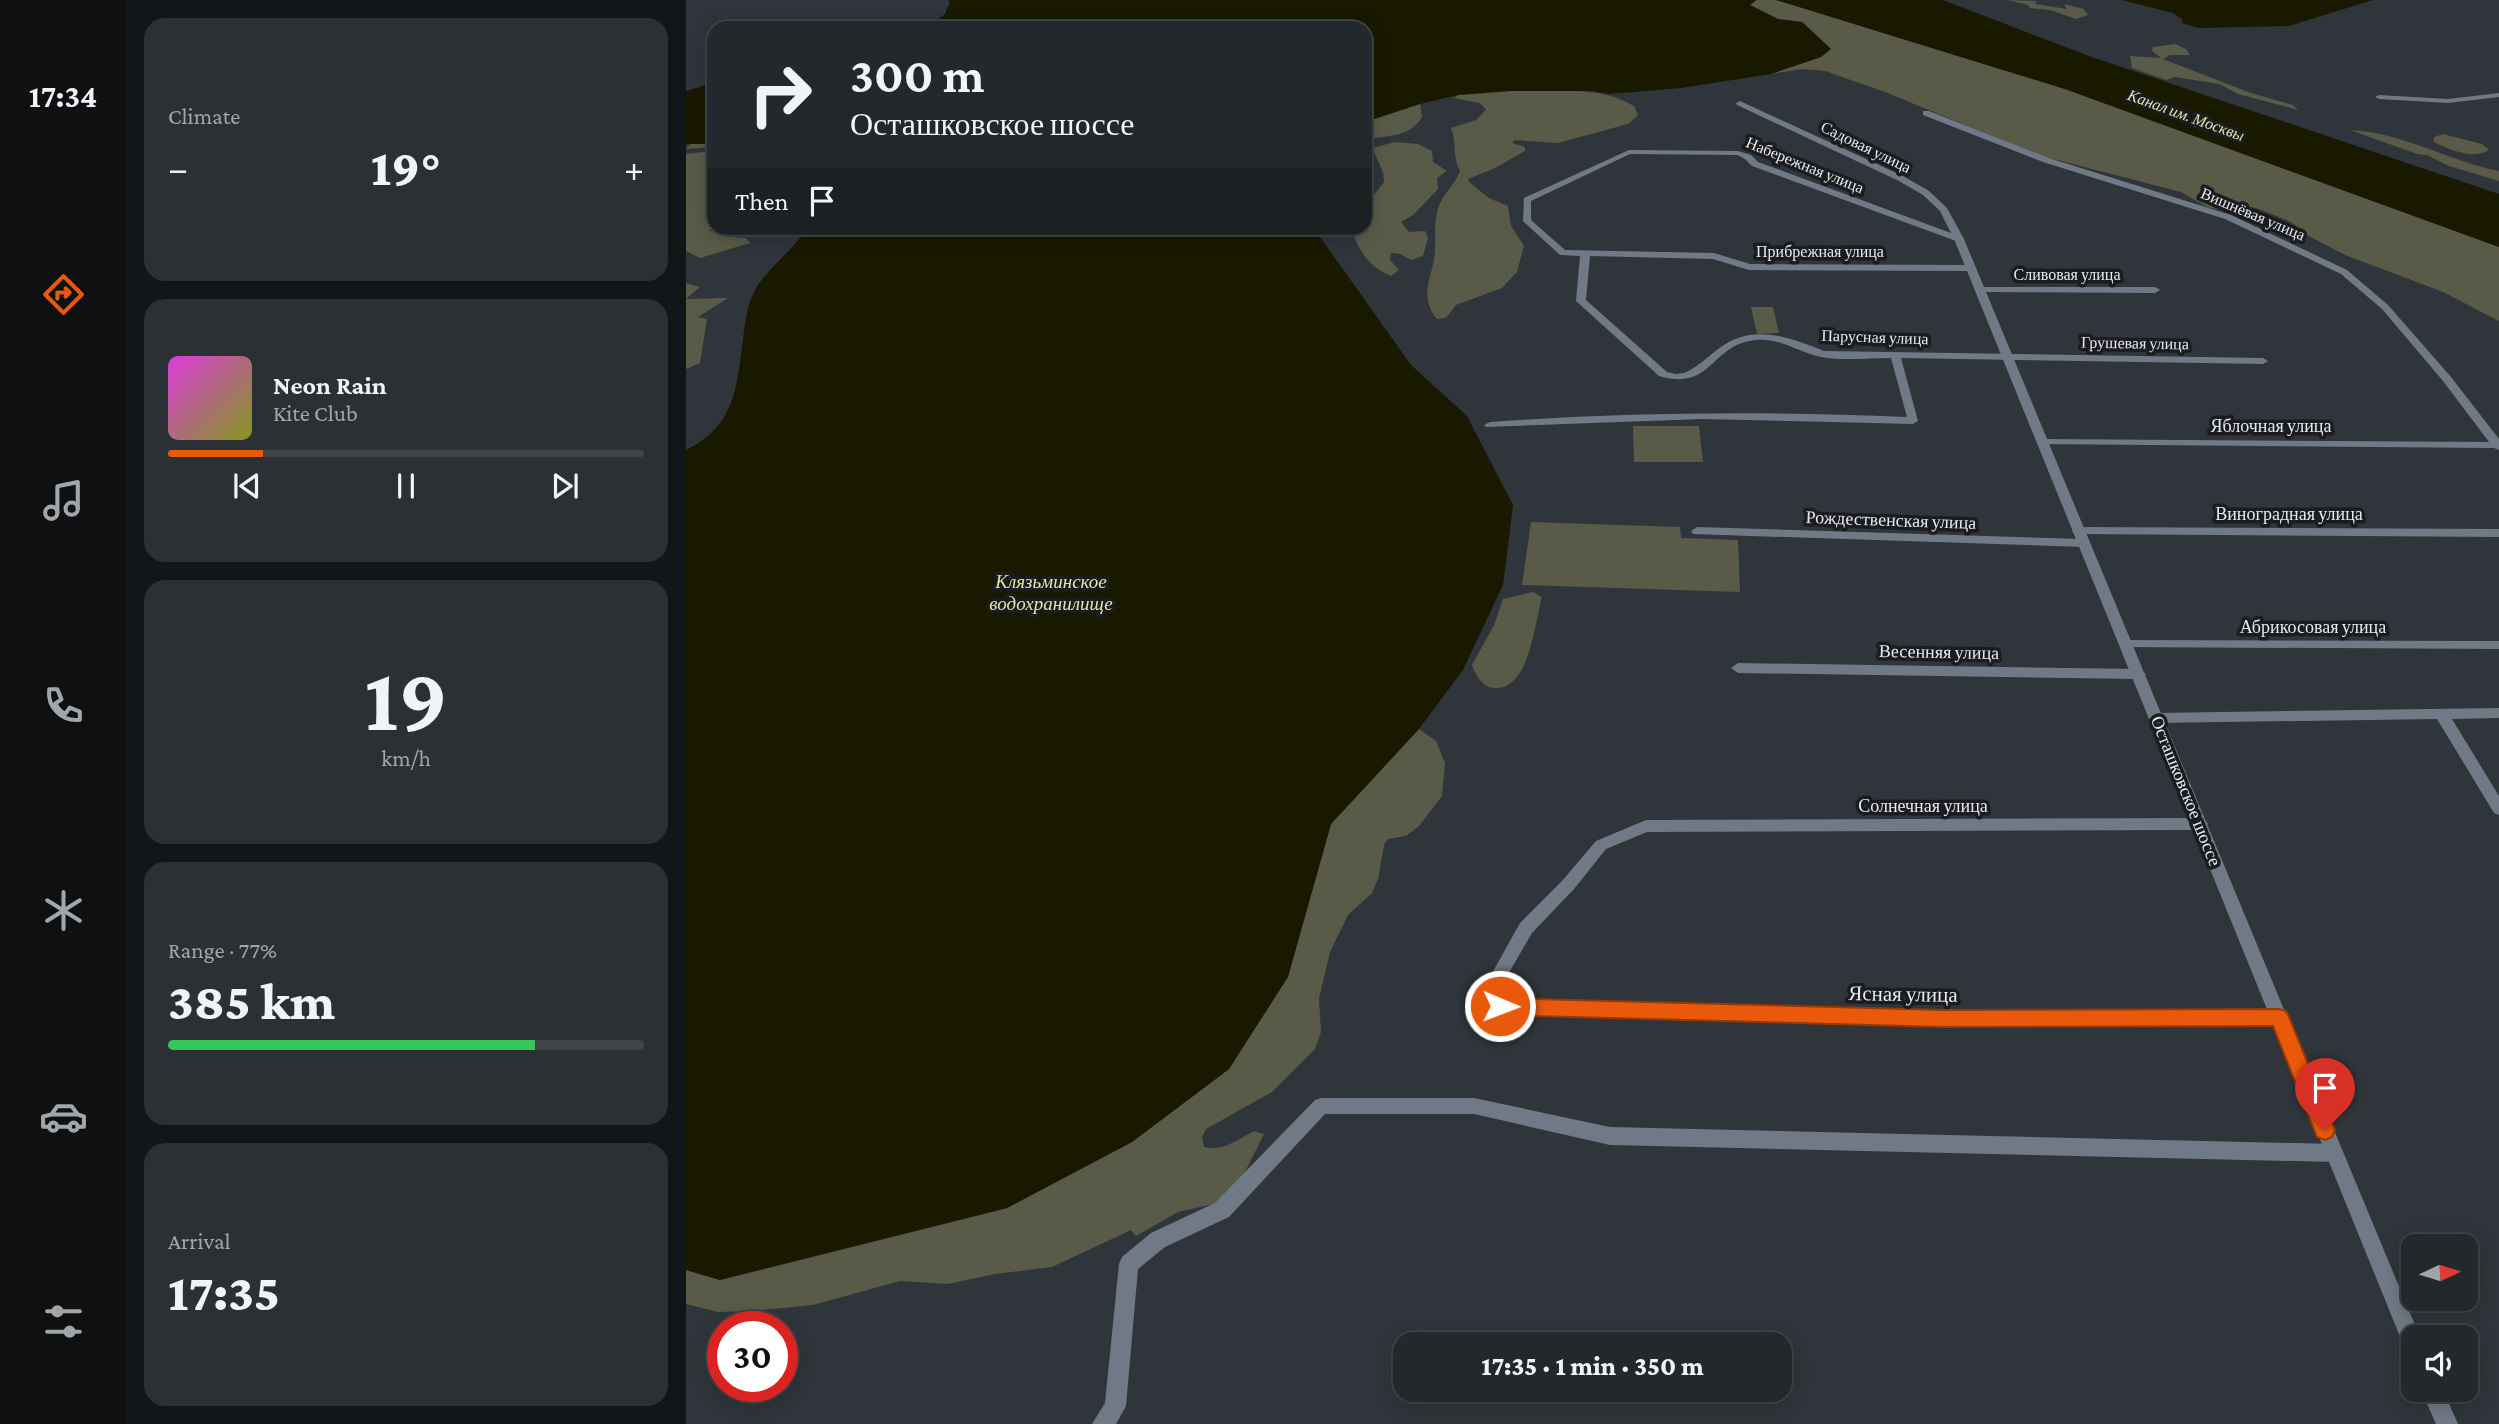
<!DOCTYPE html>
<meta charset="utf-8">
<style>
body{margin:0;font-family:"Crimson Pro",serif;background:#2b3034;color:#f1f3f6;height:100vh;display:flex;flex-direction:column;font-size:26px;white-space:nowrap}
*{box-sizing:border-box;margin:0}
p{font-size:23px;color:#a3a6a9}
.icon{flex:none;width:38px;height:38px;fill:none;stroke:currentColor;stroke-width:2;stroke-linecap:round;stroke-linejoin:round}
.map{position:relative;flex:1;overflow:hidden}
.sheet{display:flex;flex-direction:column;gap:18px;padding:18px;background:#131618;width:560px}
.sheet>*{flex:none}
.hud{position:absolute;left:21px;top:21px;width:665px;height:214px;border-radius:21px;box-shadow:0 4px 18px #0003,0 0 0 2px #404448;background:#23282c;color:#f1f3f6;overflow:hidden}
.needle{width:46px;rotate:86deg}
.buttons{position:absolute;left:1715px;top:1234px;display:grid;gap:14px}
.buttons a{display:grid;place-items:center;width:77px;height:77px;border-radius:14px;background:#23282c;box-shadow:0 4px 18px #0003,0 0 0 2px #404448;font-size:35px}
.speed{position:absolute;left:21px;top:1311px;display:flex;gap:14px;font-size:35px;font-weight:700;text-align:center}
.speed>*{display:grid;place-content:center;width:91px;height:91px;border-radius:50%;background:#23282c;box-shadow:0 4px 18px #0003,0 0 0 2px #404448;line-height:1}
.speed .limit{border:10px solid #d22;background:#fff;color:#111}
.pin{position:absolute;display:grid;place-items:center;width:60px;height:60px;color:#fff;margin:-72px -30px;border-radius:50% 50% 50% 0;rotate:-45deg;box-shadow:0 0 7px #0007}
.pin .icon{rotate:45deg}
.me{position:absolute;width:77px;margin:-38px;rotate:91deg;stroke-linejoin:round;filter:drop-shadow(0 0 5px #0008)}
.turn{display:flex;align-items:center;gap:24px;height:147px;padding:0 28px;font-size:32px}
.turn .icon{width:91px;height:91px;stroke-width:2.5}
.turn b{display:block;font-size:49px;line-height:60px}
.then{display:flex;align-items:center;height:66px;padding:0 28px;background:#0003;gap:14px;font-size:26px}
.big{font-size:52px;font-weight:800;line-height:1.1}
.sheet .card{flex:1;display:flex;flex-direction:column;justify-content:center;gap:10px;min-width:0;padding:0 24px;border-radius:21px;background:#2b3034}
.sheet .dial{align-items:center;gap:0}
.dial b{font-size:91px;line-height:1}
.song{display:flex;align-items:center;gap:21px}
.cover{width:84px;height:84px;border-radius:10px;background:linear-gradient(135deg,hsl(300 70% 55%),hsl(70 70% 35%))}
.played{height:7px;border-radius:4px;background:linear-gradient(90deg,#ea580c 20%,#404448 20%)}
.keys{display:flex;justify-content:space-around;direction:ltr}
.heat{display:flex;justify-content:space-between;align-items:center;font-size:38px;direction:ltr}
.charge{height:10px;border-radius:5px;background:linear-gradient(90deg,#34c759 77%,#404448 0)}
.trip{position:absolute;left:707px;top:1332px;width:399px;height:70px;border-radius:21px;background:#23282c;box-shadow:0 4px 18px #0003,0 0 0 2px #404448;font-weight:800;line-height:70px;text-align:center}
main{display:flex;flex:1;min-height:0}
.dock{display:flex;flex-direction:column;width:126px;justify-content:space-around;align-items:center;background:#0e1012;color:#a3a6a9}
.dock .icon{width:49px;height:49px}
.dock .selected{color:#ea580c}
.dock b{font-size:32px;color:#f1f3f6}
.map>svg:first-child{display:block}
</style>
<main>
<nav class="dock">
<b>17:34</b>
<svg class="icon selected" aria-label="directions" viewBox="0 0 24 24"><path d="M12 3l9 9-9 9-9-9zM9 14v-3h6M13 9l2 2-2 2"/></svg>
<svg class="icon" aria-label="music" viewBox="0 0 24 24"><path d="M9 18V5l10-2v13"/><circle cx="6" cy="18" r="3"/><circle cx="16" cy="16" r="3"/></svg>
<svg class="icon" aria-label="phone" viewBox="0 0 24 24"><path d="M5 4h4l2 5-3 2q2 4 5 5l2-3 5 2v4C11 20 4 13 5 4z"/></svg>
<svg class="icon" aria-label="climate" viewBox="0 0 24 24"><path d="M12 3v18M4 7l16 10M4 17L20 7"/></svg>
<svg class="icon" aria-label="car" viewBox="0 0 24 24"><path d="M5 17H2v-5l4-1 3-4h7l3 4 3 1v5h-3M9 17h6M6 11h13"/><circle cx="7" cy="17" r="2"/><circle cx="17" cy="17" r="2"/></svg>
<svg class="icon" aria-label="filters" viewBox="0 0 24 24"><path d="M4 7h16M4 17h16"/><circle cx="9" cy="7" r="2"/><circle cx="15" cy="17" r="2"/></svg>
</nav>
<section class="sheet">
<div class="card"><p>Climate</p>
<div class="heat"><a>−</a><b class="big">19°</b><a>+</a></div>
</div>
<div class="card">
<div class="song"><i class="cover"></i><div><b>Neon Rain</b><p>Kite Club</p></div></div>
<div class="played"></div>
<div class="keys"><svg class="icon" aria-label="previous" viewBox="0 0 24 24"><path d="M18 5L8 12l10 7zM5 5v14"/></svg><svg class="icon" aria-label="pause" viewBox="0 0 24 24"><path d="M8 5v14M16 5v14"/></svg><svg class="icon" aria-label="next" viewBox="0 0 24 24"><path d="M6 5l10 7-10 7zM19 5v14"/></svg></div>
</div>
<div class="card dial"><b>19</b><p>km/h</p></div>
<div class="card"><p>Range · 77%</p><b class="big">385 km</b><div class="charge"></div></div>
<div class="card"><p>Arrival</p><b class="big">17:35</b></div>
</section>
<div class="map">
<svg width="1813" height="1424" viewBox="0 0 1813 1424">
<rect width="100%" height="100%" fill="#2f353a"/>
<!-- green -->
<g fill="#595a47">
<polygon points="1070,0 1090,0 1379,89 1813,247 1813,321 1757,292 1659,255 1621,235 1605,222 1573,209 1551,204 1530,209 1521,207 1495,192 1352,155 1199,92 1139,71 1116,69 1085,74 1135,57 1145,49 1116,22 1092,19 1064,5"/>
<polygon points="1322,0 1351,1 1349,4 1381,9 1378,4 1398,9 1402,15 1390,19 1364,10 1344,8 1342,5"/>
<polygon points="1489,44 1500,49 1504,55 1484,55 1477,59 1565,93 1607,105 1612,110 1552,94 1533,84 1489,77 1480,80 1446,68 1444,56 1475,58 1466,51 1467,47"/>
<path d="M824,91C865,92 912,84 948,106L952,115L942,124L872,143L829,140L826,143L839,147V151L809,168L782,179L783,182L803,198L822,206L825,226L838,246L831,272L816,288L770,305L760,318L751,319C731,295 748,275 749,251C750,236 747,224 752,209C756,194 769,185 774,171C766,158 771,142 765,128L790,120L800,110L794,103L768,98L772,95Z"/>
<path d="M734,104L736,117C724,138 699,136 679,139V122Z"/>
<path d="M1664,130C1715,132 1763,161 1813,171V181L1763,166L1741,155L1731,154Z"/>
<path d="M1757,134L1796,144L1803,150C1787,160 1764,150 1748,142V137Z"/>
<path d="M7,142H28V228L22,231C36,230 45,239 60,238L64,243L14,258L0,251V154L26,151L25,147L0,149Z"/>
<path d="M709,142L732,144L746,151L747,162L761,171L751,178L752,189L727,215L715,222L723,232L739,231L742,238L737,256L725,260L714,254L705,253L704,260L713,270L705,276C681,266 674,251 664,228H679V200L686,197L698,182L697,172L686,148Z"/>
<polygon points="0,283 14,287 0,299 42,298 12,317 21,319 14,363 0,369"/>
<polygon points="1065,307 1087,307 1093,333 1071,334"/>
<polygon points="947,426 1013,426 1017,462 948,462"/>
<polygon points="845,522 994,527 995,538 1052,540 1054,592 836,585"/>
<path d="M847,592L856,597C849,620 844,691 808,688C796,687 790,675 786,665L808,625L817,599Z"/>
<path d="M733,729L750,741L759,763L756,796L733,826L720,836L702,839L698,845L692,879L686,893L662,915L644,952L633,999L635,1032L629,1049L586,1092L520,1129L516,1138L518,1147C537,1152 552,1139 568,1131L578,1134L558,1174L536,1202L492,1212L450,1236L445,1230L366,1267L309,1274L262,1284L214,1281L127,1305L67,1311L32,1312L0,1304V1270L34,1280L321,1208L446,1142L543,1069L602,976L645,824Z"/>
</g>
<!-- water -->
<g fill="#191900">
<polygon points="262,0 1070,0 1064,5 1092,19 1116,22 1145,49 1135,57 1085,74 995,88 923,94 906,91 824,91 772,95 734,104 679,122 679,28 241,28 259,14 264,2"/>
<polygon points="1090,0 1257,0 1403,56 1813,194 1813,247 1379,89"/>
<polygon points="1436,0 1687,0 1603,26 1512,28 1496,23 1496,19 1487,13"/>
<polygon points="28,83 28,144 0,144 0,91"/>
<path d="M121,228H631L634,237L725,365L781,416L827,505L817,585L777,670L733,729L645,824L602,977L543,1069L446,1142L321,1208L34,1280L0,1270V450C52,425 51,382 58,331C60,318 62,302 69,290C82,267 107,251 121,228Z"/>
</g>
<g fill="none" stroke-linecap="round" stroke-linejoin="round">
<!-- minor -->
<g fill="#6f7a86" fill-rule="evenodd">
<path d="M1054,101L1217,176L1243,191L1261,208L1278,239L1270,241L1066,166L1059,159L1051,155L944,154L845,201V220L879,250L1028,253L1064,264L1286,265L1291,268L1286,271L1063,270L1027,259L904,256L900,300L981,372L990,374L998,373C1014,366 1024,354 1038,345C1069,324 1107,338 1138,351L1577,358L1582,361L1577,364L1215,358L1232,421L1227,424L1016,419L800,427L798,425L804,422C943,412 1081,411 1221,417L1205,358C1183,358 1157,361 1135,357C1109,352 1093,335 1063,341C1024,349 1024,391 973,376L890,301L894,256L874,255L837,221L838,198L943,150L1052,151L1065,155L1072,162L1265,233L1254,211L1237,195L1211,180L1051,105L1050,103Z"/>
<polygon points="1237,111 1243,111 1363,158 1545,215 1661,270 1702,305 1765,377 1813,439 1813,450 1808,448 1352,444 1352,440 1356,439 1803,442 1757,381 1696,309 1655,274 1539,219 1357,162 1237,115"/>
<polygon points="1294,287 1469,287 1474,290 1469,293 1291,292 1291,288"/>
<polygon points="1011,527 1397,539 1403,543 1397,547 1007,534 1005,531"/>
<polygon points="1392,527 1813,529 1813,537 1388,534 1386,531"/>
<polygon points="1440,640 1813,641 1813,649 1435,647 1433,644 1435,641"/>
<polygon points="1052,663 1453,669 1460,674 1453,679 1052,673 1045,668"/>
<polygon points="1813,708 1813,718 1766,719 1813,796 1813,815 1808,813 1751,719 1470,723 1463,718 1470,713"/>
<polygon points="1514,818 1519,820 1522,824 1519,828 1514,830 961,832 920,849 888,889 846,933 821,976 822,999 1256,1012 1593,1010 1599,1012 1602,1017 1599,1022 1593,1024 1256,1026 814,1013 808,1011 805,1006 805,975 834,923 876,881 910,841 960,820"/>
<polygon points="635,1098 788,1098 924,1127 1648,1144 1655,1147 1657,1153 1655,1159 1648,1162 924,1145 788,1114 639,1114 543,1217 479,1247 452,1269 440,1406 430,1424 406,1424 419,1403 433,1264 436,1257 465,1233 529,1203 629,1100"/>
</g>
<!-- tertiary -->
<g fill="#6f7a86" fill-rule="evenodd">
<polygon points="1813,93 1813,97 1762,103 1693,99 1689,97 1693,95 1762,99"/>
<polygon points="1273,236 1278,239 1734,1337 1727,1337 1727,1354 1720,1351 1717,1344 1268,239"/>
<polygon points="1735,1390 1757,1390 1772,1424 1750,1424"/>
</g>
</g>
<!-- route -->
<polygon fill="#ea580c" stroke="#983908" stroke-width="2" points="814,998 1256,1010 1593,1009 1600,1011 1603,1017 1649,1130 1646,1137 1639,1140 1631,1137 1587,1026 1256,1027 814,1015 807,1012 804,1006 807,1000"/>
<g text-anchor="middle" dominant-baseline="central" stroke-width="7" stroke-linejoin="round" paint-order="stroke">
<!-- far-water labels -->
<g font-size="16" font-style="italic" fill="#e2e5a7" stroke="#1a1c1f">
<text transform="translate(1500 115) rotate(20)">Канал им. Москвы</text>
</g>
<!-- far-street labels -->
<g font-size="16" fill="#e6e9ed" stroke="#1a1c1f">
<text transform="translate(1180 147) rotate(26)">Садовая улица</text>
<text transform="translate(1119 165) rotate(22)">Набережная улица</text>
<text transform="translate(1567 214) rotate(23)">Вишнёвая улица</text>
<text x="1134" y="251">Прибрежная улица</text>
<text x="1381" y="274">Сливовая улица</text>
<text transform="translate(1189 337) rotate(2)">Парусная улица</text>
<text transform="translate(1449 343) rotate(1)">Грушевая улица</text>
</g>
<!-- street labels -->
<g font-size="18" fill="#e6e9ed" stroke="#1a1c1f">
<text x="1585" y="426">Яблочная улица</text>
<text x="1603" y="514">Виноградная улица</text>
<text transform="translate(1205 520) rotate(2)">Рождественская улица</text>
<text x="1627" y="627">Абрикосовая улица</text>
<text transform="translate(1253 652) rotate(1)">Весенняя улица</text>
<text transform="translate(1500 791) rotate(68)">Осташковское шоссе</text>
<text x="1237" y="806">Солнечная улица</text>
</g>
<!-- water labels -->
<g font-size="19" font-style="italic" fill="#e2e5a7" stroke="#1a1c1f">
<text x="365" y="581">Клязьминское<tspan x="365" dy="22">водохранилище</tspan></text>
</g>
<!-- near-street labels -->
<g font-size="21" fill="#e6e9ed" stroke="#1a1c1f">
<text transform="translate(1217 994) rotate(1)">Ясная улица</text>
</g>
</g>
</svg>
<div class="buttons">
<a><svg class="needle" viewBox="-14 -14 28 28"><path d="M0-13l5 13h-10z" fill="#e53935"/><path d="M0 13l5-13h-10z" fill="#a3a6a9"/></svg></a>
<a><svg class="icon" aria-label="sound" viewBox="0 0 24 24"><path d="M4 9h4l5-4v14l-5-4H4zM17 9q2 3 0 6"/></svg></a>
</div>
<div class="speed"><div class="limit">30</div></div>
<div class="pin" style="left:1639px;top:1130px;background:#d93025"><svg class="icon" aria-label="arrive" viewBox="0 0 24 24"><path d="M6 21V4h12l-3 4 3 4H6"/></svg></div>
<svg class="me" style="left:814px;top:1006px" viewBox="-20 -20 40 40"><circle r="17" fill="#ea580c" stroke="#fff" stroke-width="3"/><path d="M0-11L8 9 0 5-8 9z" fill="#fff"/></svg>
<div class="trip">17:35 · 1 min · 350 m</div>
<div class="hud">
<div class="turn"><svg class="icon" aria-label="right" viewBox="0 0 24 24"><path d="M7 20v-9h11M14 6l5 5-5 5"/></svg><div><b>300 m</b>Осташковское шоссе</div></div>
<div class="then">Then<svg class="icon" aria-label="arrive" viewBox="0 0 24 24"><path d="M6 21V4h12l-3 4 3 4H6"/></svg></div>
</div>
</div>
</main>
